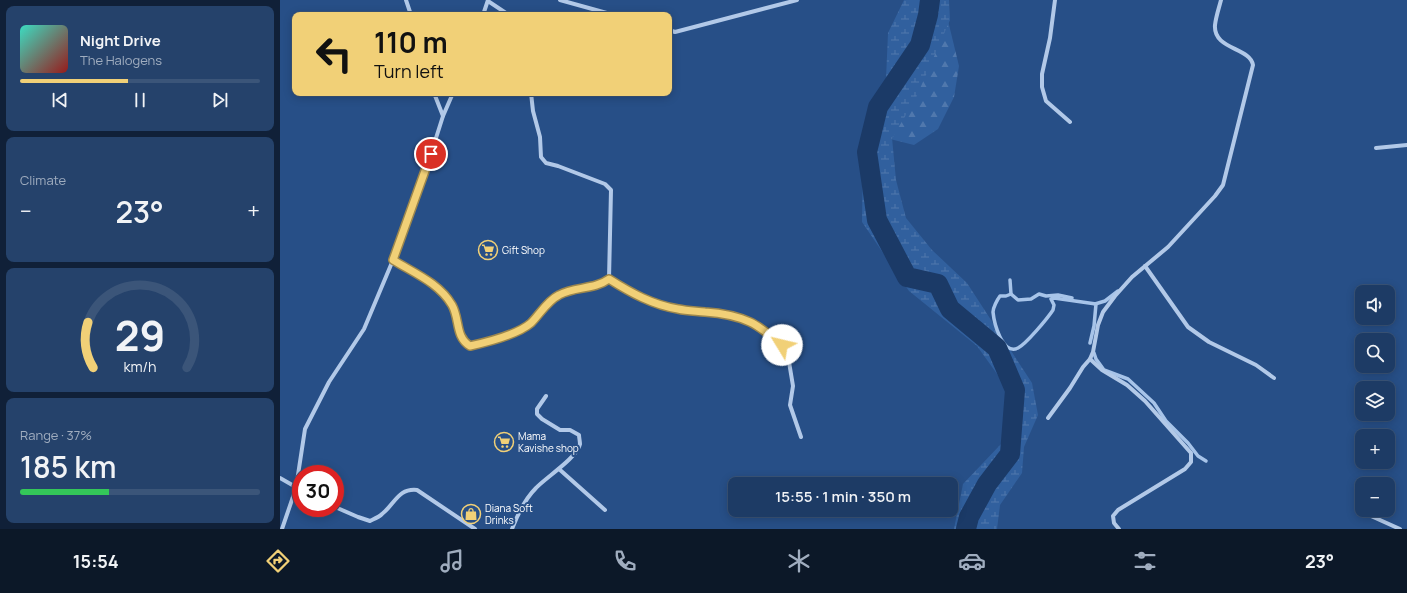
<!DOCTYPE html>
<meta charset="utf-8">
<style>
body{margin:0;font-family:Manrope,sans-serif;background:#25426b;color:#f1f3f6;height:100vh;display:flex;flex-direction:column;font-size:15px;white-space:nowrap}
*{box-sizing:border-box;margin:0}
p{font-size:13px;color:#a0adbf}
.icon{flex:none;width:22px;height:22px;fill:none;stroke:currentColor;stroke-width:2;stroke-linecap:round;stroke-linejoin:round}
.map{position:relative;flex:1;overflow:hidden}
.drawer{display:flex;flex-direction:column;gap:6px;padding:6px;background:#102038;width:280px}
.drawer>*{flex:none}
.guide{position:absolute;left:12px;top:12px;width:380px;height:84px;border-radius:8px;box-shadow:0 2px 10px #0003,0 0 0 1px #3b5579;background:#f1d077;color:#111;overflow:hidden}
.buttons{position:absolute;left:1075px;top:285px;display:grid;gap:8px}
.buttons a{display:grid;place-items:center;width:40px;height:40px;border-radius:8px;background:#1d3b65;box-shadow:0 2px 10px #0003,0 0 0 1px #3b5579;font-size:20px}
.speed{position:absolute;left:12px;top:465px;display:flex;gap:8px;font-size:20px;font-weight:700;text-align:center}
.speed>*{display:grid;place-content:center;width:52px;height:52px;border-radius:50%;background:#1d3b65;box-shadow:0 2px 10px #0003,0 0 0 1px #3b5579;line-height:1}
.speed .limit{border:6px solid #d22;background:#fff;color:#111}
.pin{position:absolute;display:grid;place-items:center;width:34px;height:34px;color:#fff;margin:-17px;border:2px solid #fff;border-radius:50%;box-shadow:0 1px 4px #0007}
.me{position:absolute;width:44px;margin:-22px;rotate:306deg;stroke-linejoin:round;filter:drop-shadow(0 0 3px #0008)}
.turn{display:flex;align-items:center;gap:14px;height:84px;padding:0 16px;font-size:18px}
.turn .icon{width:52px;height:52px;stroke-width:2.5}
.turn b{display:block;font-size:28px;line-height:34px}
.big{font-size:30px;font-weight:600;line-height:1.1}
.drawer .tile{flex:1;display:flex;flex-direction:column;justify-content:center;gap:6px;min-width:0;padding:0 14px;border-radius:8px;background:#25426b}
.drawer .dial{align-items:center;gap:0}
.dial svg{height:104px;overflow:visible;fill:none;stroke:#3b5579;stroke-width:7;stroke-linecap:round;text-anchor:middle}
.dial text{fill:#f1f3f6;stroke:none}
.song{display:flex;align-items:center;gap:12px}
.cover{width:48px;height:48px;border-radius:6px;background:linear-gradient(135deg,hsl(170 70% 55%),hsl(0 70% 35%))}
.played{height:4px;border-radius:2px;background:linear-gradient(90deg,#f1d077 45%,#3b5579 45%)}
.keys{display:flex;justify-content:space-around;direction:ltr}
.heat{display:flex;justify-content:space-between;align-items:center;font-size:22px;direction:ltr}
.charge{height:6px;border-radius:3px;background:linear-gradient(90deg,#34c759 37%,#3b5579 0)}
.trip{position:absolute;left:448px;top:477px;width:230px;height:40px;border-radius:8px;background:#1d3b65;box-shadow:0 2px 10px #0003,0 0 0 1px #3b5579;font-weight:600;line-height:40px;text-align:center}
.menu{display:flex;height:64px;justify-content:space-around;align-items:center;background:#0c1828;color:#a0adbf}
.menu .icon{width:28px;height:28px}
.menu .on{color:#f1d077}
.menu b{font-size:18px;color:#f1f3f6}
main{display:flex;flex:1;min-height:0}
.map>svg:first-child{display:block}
</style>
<main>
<section class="drawer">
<div class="tile">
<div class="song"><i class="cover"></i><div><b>Night Drive</b><p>The Halogens</p></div></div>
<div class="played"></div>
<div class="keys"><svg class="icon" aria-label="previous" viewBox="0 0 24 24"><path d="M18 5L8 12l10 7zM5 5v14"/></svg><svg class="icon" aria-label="pause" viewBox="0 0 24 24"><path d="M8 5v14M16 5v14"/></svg><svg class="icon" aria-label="next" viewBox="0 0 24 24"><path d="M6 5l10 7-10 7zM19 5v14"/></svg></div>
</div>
<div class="tile"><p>Climate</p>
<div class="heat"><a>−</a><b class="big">23°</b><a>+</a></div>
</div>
<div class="tile dial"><svg viewBox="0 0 100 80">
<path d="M14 69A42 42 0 1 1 86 69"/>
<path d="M14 69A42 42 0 0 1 10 34" stroke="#f1d077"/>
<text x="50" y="56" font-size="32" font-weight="700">29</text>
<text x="50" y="72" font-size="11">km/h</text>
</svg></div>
<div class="tile"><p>Range · 37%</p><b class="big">185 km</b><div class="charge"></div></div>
</section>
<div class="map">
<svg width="1127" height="529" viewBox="0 0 1127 529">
<defs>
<pattern id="forest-firs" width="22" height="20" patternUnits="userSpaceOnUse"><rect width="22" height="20" fill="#31609e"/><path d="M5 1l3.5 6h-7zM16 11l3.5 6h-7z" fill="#5078ad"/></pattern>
<pattern id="wetland-marsh" width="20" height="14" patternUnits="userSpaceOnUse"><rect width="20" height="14" fill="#31609e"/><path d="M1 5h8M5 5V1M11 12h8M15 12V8" fill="none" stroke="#5078ad"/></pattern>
</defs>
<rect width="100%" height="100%" fill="#274f87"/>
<!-- forest -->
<polygon fill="url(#forest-firs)" points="663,0 679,66 674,97 658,129 634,145 598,136"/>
<!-- wetland -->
<polygon fill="url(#wetland-marsh)" points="624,0 669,0 670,20 635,100 612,138 616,180 626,218 652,250 687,283 752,383 758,415 744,447 742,473 720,505 717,529 674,529 683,484 721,444 733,408 725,385 697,346 629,291 582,222 583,158 606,79 608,33"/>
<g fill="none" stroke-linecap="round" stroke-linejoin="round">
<!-- stream -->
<g stroke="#a7c4e9" stroke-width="3.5">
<path d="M730,280L731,294L726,296H720C717,300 713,308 713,312C714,322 722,356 738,348C746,344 767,319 773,310L774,305L771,299L774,298L816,304L814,326L810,343"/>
<polyline points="731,294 738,300 751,299 759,294 766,296 778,295 792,298"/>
<polyline points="815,304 825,301 838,291"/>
<polyline points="725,345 725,367"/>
<polyline points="814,353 816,359 824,370 848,379 874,403 886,421 908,443 918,456 926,461"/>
</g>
<!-- river -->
<polyline stroke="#1b3a67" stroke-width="20" points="650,0 648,15 640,45 598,107 587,152 597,220 627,277 658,284 670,309 717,348 735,390 730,454 707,484 689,517 686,529"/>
<!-- minor -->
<g stroke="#b2c9e8" stroke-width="4">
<polyline points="126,0 131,15"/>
<polyline points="280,0 334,15"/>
<polyline points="775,0 770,38 762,74 762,87 766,101 790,122"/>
<polyline points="208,1 229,15"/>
<polyline points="203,15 208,0"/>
<polyline points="389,30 395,32 517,0"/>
<polyline points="154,93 163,116"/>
<polyline points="1096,148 1127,145"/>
<path d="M113,260C134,273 159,283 172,305C180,319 175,337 190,346C208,342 237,335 251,323C260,314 267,301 279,295C295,286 314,290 329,279L331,190L325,184L278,166L266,163L261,157L260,137L253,111L251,93"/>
<polyline points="865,266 908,327 929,342 976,365 994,378"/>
<polyline points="329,279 350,292 373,303 397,309 414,312 427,312 457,317 472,322 502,345 507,350 513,386 510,405 521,437"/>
<polyline points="810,359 822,370 847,385 865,401 911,453 911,462 905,469 838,510 833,516 834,523 839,529"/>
<path d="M768,418L790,388L803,367L810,359L813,352L818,325L823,312L835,296L852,277L888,247L935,196L943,185L973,65C970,47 933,50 935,25C936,16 939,8 941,0"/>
<polyline points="279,469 325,510"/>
<polyline points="0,478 21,490"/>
<path d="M55,507L78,517L90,521C94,519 99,517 102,514C115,504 118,488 137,490L195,529"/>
<polyline points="1091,516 1120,529"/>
<polyline points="2,529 16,488 25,429 49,382 84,329 113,260 143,179 163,116 173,93"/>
<path d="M232,529C237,516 246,498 256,488C265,478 297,458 300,444C300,442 299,437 299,435L290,430H280L262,419L257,414V409L266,396"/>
</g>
</g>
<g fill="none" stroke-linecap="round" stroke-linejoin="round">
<!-- route casing -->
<g stroke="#9d874d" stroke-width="10">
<path id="route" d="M151,154L113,260C134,273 159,283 172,305C180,319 175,337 190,346C208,342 237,335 251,323C260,314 267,301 279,295C295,286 314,290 329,279C351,293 373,305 398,309C407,311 416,311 425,312C440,313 457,316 470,322C481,327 492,337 502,345"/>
</g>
<!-- route -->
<use href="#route" stroke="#f1d077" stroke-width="7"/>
</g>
<!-- icons -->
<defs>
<g id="supermarket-ring" transform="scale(1)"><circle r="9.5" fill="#274f87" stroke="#f1d077" stroke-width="1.5"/><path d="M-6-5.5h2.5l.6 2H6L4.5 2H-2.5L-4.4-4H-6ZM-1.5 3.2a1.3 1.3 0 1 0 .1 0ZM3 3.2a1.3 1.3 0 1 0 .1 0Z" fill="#f1d077"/></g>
<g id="shop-ring" transform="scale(1)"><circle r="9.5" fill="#274f87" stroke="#f1d077" stroke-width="1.5"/><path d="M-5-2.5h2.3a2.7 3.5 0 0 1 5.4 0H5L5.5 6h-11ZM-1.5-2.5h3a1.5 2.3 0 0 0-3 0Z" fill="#f1d077"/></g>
</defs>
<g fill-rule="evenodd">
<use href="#supermarket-ring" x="208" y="250"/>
<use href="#supermarket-ring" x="224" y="442"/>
<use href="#shop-ring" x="191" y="514"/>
</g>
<g text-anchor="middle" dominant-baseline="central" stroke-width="4" stroke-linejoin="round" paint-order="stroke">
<!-- poi labels -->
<g font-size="10" fill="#fff" stroke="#274f87" text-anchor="start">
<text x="222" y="250">Gift Shop</text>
<text x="238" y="436">Mama<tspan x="238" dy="12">Kavishe shop</tspan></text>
<text x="205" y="508">Diana Soft<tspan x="205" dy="12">Drinks</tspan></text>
</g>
</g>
</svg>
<div class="buttons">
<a><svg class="icon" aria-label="sound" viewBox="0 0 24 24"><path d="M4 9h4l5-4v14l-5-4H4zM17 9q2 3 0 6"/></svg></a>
<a><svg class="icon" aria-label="search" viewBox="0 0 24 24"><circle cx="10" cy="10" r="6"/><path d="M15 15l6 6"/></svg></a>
<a><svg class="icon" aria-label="layers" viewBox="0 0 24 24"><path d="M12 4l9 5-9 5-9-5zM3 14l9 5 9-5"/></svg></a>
<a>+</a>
<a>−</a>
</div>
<div class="speed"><div class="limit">30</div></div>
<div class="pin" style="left:151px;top:154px;background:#d93025"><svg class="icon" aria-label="arrive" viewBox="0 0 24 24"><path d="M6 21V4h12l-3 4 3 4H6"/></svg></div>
<svg class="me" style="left:502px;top:345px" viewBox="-20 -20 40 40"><circle r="19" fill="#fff"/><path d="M0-13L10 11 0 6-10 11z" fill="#f1d077"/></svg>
<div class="trip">15:55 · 1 min · 350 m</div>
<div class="guide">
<div class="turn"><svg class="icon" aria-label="left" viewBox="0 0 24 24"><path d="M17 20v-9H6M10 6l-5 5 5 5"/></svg><div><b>110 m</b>Turn left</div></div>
</div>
</div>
</main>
<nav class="menu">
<b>15:54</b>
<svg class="icon on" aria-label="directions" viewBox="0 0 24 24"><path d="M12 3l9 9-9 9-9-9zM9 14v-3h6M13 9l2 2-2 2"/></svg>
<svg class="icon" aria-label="music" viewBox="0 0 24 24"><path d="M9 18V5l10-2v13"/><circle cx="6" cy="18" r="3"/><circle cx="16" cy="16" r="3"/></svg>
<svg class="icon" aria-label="phone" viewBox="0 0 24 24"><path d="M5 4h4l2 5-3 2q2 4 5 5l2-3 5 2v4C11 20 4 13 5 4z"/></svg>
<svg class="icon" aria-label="climate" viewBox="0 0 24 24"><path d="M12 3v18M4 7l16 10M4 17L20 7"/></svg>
<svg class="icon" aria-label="car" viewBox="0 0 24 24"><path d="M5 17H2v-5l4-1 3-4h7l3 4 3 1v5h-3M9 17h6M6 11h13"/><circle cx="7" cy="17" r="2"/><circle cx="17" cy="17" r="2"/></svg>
<svg class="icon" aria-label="filters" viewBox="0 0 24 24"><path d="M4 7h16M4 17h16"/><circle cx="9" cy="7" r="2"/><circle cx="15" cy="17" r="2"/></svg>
<b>23°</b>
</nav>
